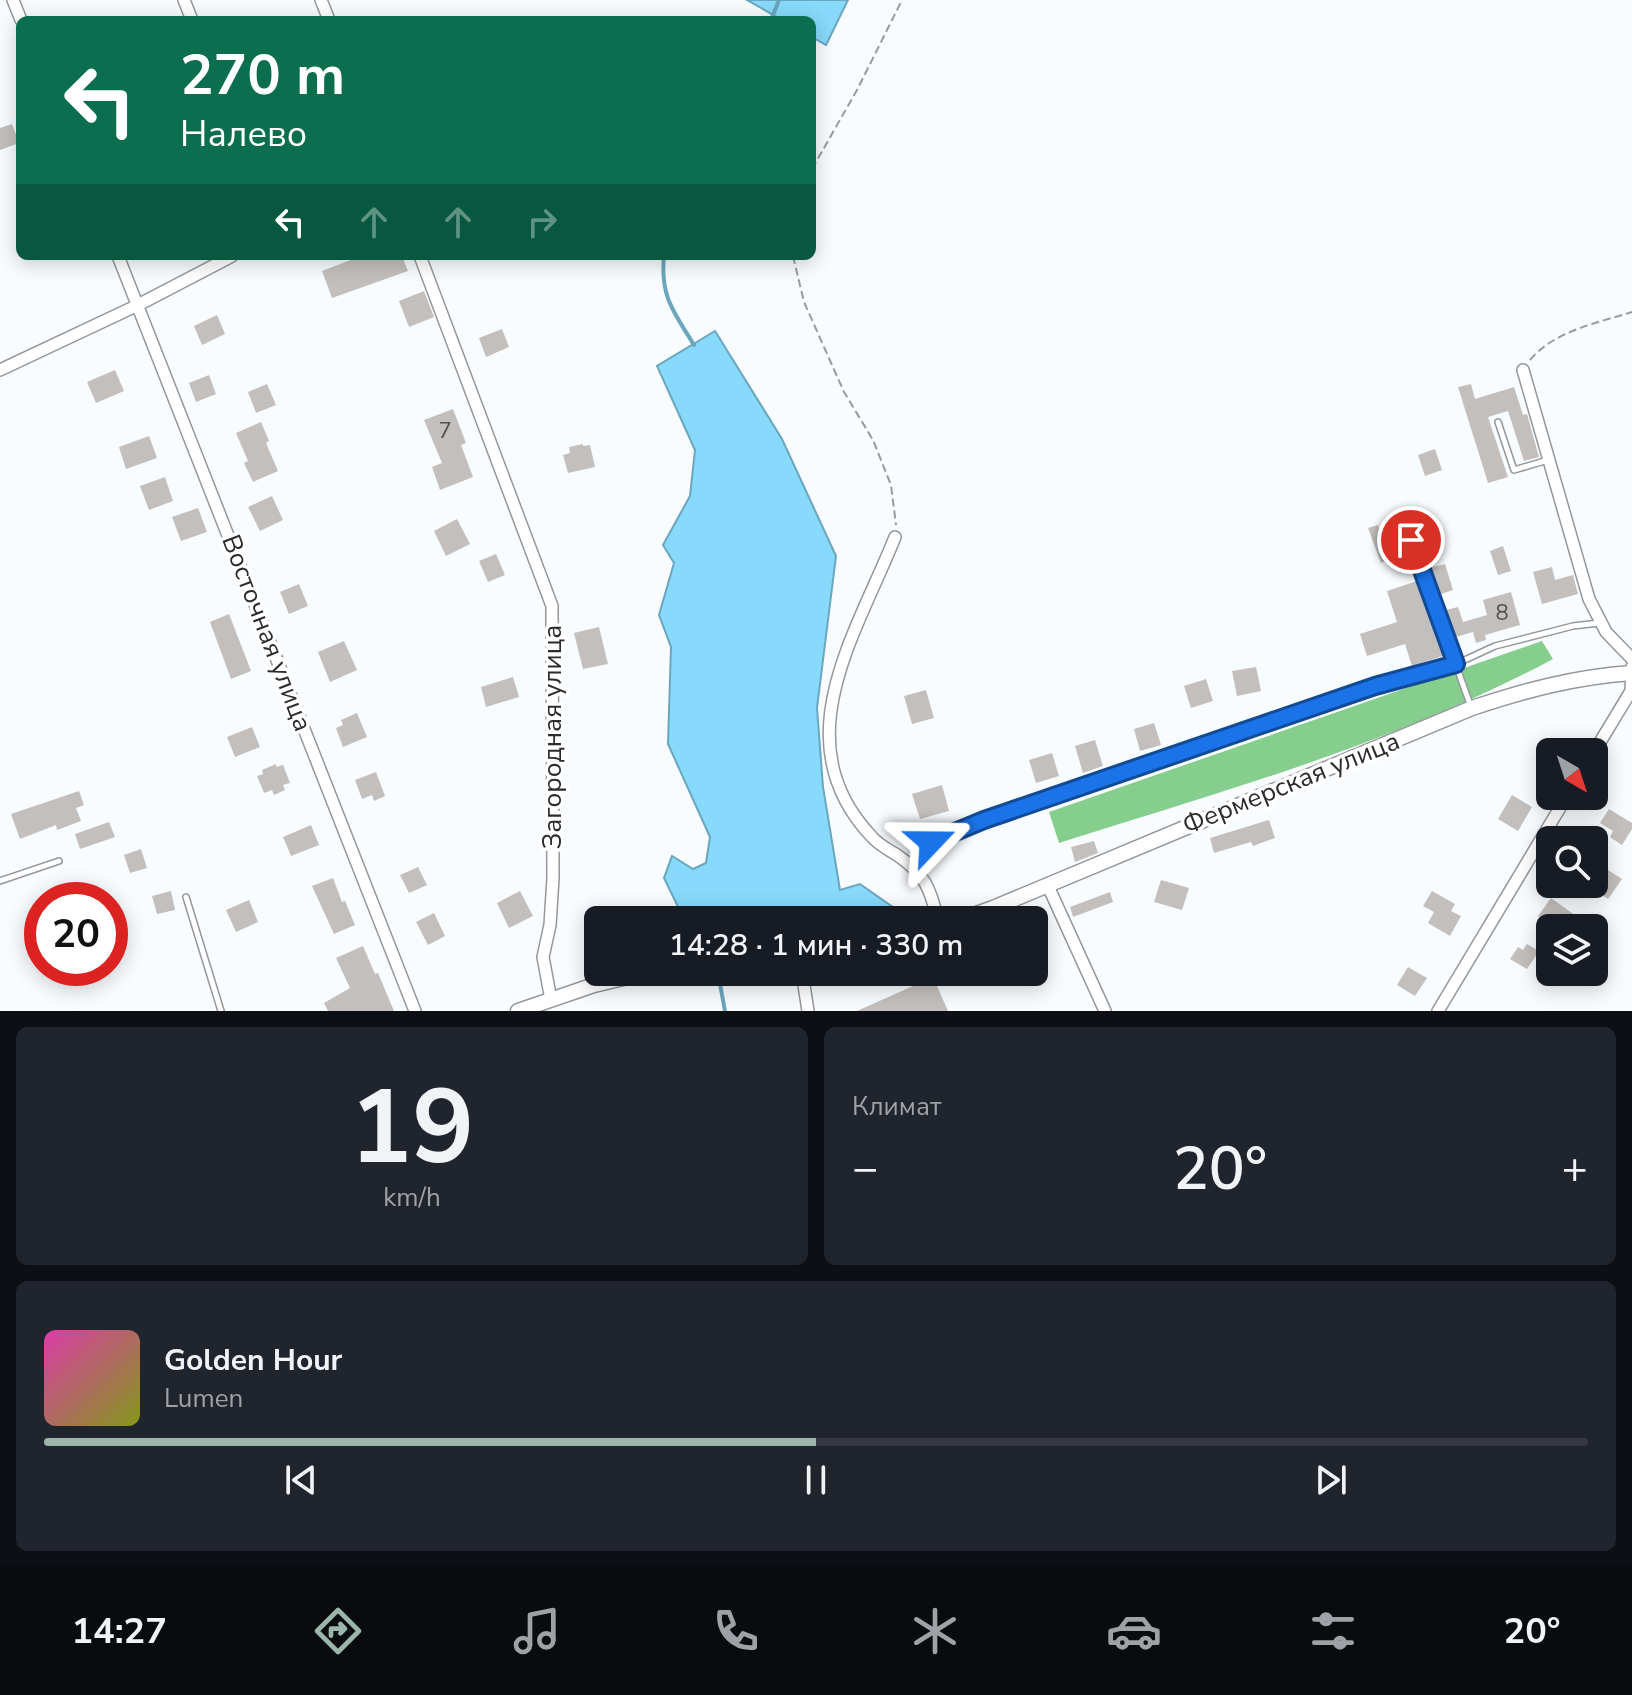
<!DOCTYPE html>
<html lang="ru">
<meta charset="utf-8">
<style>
body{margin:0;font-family:"Nunito Sans",sans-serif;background:#20242c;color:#f1f3f6;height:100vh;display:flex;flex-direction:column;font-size:30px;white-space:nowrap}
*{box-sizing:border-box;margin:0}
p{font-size:26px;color:#9ea1a6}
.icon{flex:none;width:44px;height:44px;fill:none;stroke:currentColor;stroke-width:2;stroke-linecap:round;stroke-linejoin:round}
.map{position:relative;height:1011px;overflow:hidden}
.panel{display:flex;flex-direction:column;gap:16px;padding:16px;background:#0d0f14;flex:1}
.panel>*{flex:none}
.hud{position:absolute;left:16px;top:16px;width:800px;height:244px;border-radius:12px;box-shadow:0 4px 20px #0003;background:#0b6e4f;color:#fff;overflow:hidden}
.needle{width:52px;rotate:141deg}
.tools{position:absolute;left:1536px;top:738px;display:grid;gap:16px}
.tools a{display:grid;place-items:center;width:72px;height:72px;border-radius:12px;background:#171b24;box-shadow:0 4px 20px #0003;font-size:40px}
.speed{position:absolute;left:24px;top:882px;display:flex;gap:16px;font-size:40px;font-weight:700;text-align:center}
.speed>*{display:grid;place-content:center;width:104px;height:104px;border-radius:50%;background:#171b24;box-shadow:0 4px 20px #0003;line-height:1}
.speed .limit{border:12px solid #d22;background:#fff;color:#111}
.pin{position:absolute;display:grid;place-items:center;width:68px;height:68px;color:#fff;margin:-34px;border:4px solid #fff;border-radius:50%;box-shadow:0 2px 8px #0007}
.me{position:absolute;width:88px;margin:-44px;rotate:67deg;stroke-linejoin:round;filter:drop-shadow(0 0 6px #0008)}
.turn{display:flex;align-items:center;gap:28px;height:168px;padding:0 32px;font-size:36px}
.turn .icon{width:104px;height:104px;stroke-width:2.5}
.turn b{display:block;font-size:56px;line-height:68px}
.lanes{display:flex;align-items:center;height:76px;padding:0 32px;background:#0003;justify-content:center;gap:40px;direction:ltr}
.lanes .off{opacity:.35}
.big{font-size:60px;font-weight:600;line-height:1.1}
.panel .widget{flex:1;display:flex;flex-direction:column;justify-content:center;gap:12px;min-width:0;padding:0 28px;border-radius:12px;background:#20242c}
.panel .dial{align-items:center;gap:0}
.dial b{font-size:104px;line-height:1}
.song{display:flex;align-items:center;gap:24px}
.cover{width:96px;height:96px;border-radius:12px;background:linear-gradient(135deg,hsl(320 70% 55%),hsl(70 70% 35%))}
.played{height:8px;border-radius:4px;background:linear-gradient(90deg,#9bb5ab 50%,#363941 50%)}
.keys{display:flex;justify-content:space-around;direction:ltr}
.heat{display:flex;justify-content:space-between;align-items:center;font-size:44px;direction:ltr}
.panel .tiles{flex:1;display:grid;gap:16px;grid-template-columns:1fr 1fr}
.widget:last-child{grid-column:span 2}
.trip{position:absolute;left:584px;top:906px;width:464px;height:80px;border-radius:12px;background:#171b24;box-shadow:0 4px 20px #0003;font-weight:600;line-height:80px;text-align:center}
.menu{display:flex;height:128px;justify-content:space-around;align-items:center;background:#090b0e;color:#9ea1a6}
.menu .icon{width:56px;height:56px}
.menu .current{color:#9bb5ab}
.menu b{font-size:36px;color:#f1f3f6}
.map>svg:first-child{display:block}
</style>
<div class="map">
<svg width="1632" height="1011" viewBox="0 0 1632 1011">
<rect width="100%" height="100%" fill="#f9fcff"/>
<!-- forest -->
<path fill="#86ce8d" d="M1542,641L1553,659C1399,742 1226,790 1059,843L1049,812Z"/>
<!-- water -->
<g fill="#87dafb" stroke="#6ba6be" stroke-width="2">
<polygon points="747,0 848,0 826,45 812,37 812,20 782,20"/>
<polygon points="715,331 782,439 836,556 817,708 823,787 840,890 860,884 897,910 889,920 677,920 680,911 664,878 672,856 693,869 706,863 710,837 668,744 671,647 659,615 674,563 663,545 690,496 695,450 657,366"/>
</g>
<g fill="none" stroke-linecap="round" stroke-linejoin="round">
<!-- stream -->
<g stroke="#6ba6be" stroke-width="4">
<polyline points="771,20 779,0"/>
<path d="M664,256C660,297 674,312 694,345"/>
<polyline points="720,984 725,1011"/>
</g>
</g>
<!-- building -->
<g fill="#c3bfbc">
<polygon points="12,124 19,143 0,150 0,128"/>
<polygon points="361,256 402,256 408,271 332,298 322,271"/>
<polygon points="424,291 434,317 409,327 399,301"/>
<polygon points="217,315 225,334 202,345 194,326"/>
<polygon points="502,329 509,347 486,357 479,338"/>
<polygon points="115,370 124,391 96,403 87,382"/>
<polygon points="209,375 216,394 196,402 189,383"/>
<polygon points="267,384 276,405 256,413 248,392"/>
<polygon points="1471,384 1475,399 1514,387 1523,415 1527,414 1539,457 1524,461 1508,411 1488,417 1508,477 1488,483 1458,387"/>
<polygon points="453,409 466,443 461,445 473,477 440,490 432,467 442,463 424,420"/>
<polygon points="261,422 269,441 266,443 278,471 253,482 244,463 248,461 236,433"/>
<polygon points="149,436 157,458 126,469 119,447"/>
<polygon points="583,444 583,446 590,445 595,467 568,473 563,455 570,453 569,447"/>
<polygon points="1435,449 1442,470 1425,476 1418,455"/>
<polygon points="165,477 173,501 149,510 140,486"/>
<polygon points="272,496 283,520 260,531 248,507"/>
<polygon points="198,508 207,532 181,541 172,517"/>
<polygon points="457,519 470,544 446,556 434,531"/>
<polygon points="1378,525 1390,559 1381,563 1368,528"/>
<polygon points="1503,546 1511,571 1498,575 1490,551"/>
<polygon points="496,554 505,575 488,582 479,561"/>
<polygon points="1445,564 1453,590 1441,594 1446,610 1458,607 1463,622 1487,615 1483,600 1511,592 1520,625 1485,635 1486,640 1476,643 1473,632 1452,638 1430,577 1432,576 1430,568"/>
<polygon points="1552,567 1555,580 1573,575 1578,594 1542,604 1533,572"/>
<polygon points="1420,580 1442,642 1439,643 1443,656 1412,666 1405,644 1367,656 1360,634 1397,622 1387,591"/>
<polygon points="299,584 308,606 289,614 280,592"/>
<polygon points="229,614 251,671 231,679 210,622"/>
<polygon points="599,627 608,664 583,669 574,633"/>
<polygon points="344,641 357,670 330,682 318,652"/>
<polygon points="1256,667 1261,691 1237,696 1232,671"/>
<polygon points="513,677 519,697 486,707 481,687"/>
<polygon points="1206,679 1213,701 1191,708 1184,686"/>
<polygon points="926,690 934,718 912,724 904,696"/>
<polygon points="357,713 367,737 343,747 336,728 343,725 341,720"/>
<polygon points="1154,723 1161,745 1140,751 1134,729"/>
<polygon points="252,727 260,747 235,757 227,737"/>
<polygon points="1095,740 1103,766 1083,773 1075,746"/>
<polygon points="1052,753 1059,776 1036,783 1029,760"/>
<polygon points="276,764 276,767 283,765 290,783 283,785 285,790 274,795 272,790 264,793 257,776 263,774 262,770"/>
<polygon points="376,772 385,796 374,801 372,795 362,799 355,780"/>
<polygon points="942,785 949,811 920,819 912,794"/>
<polygon points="79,791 84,805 76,808 81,821 57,830 56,825 20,839 11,814"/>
<polygon points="1512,795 1532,807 1518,831 1498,819"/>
<polygon points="1609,809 1632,823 1632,829 1622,845 1610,837 1613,831 1600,823"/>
<polygon points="1269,820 1275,838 1253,846 1251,842 1214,853 1210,838"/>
<polygon points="109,822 115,837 80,849 75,834"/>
<polygon points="311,825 319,845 291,856 283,837"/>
<polygon points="1094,841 1098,853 1075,862 1071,847"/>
<polygon points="141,849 147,868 130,873 124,855"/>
<polygon points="1594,861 1622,879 1608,899 1594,890"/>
<polygon points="418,867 427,885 409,893 400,875"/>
<polygon points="333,878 342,902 345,901 355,925 334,934 312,886"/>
<polygon points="1161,880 1189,888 1182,910 1154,902"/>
<polygon points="171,891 175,910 157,914 152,896"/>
<polygon points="520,891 533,916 509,928 497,903"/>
<polygon points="1432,891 1455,904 1451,911 1461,916 1450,936 1428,923 1434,912 1423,906"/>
<polygon points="1110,892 1113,902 1073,917 1070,907"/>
<polygon points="1551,898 1576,916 1567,928 1553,928 1538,916"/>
<polygon points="249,900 258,922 236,932 226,910"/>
<polygon points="434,913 445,936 428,945 416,922"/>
<polygon points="1527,944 1539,951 1527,969 1510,959 1518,947 1523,950"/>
<polygon points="363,946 375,974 378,973 394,1011 328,1011 324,1003 350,988 336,958"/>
<polygon points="1408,967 1427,978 1415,996 1397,985"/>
<polygon points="933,977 948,1011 857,1011"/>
</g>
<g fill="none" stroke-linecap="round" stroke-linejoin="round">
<!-- service casing -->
<g stroke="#94979b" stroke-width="8">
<g id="service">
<polyline points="1498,422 1514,470 1548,460"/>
<polyline points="1411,540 1471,707"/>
<polyline points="910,863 931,842 984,820 1375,686 1456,664 1495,646 1573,626 1599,623"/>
<polyline points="0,881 59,861"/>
<polyline points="186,897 221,1011"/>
</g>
</g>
<!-- minor casing -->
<g stroke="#94979b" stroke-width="14">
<g id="minor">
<polyline points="13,0 21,20"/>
<polyline points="184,0 192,20"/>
<polyline points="321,0 329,20"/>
<polyline points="118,256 415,1011"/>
<polyline points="420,256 552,606 553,878 550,925 543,957 551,1000"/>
<polyline points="0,370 138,305 232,256"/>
<polyline points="1523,370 1589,599 1606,632 1632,659"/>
<path d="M895,537C856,635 782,742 872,837C879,845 889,850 897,855C925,874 930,888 938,920"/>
<polyline points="1594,752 1631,691 1632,667"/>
<polyline points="1048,886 1105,1011"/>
<polyline points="802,972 808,1011"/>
<polyline points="1438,1011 1567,796"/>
</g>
</g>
<!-- tertiary casing -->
<g stroke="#94979b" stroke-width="17">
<g id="tertiary">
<path d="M959,920L993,908L1472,708C1526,690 1575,677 1632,673"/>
<polyline points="518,1011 594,985 648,972"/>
</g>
</g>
<!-- path -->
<g stroke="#989a9d" stroke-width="2" stroke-dasharray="8 4" stroke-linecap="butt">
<polyline points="812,169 857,90 902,0"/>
<polyline points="793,256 804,302 844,392 873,440 891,485 896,525"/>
<path d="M1530,360C1554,331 1597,323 1632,312"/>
</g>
<!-- service -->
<use href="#service" stroke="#fff" stroke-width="5"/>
<!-- minor -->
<use href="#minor" stroke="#fff" stroke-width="11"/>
<!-- tertiary -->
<use href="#tertiary" stroke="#fff" stroke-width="14"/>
</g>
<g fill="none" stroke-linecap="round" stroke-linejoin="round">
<!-- route casing -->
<g stroke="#114b97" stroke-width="20">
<polyline id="route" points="931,842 984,820 1375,686 1456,664 1411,540"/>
</g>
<!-- route -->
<use href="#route" stroke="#1a73e8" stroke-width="14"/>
</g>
<g text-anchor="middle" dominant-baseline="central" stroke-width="7" stroke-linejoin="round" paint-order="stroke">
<!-- number labels -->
<g font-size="22" fill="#515152">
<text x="445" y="431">7</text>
<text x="1502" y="613">8</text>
</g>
<!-- street labels -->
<g font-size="26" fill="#2b2c2e" stroke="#fff">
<text transform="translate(267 633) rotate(69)">Восточная улица</text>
<text transform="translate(552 737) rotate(-90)">Загородная улица</text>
<text transform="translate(1291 783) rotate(-22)">Фермерская улица</text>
</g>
</g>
</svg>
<div class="tools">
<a><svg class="needle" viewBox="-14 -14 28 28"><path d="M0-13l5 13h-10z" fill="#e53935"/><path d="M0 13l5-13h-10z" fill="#9ea1a6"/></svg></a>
<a><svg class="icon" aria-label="search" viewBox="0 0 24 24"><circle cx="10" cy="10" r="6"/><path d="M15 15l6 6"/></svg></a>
<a><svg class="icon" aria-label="layers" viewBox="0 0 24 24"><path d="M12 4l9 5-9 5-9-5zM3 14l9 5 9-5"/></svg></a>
</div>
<div class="speed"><div class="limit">20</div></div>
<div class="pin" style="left:1411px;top:540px;background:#d93025"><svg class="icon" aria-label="arrive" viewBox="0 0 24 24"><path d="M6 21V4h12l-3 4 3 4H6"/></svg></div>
<svg class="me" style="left:931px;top:842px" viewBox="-20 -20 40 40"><path d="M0-17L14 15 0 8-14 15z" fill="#1a73e8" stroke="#fff" stroke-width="4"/></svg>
<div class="trip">14:28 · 1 мин · 330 m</div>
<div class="hud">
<div class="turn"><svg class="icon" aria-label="left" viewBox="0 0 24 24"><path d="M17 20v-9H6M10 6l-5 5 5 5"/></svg><div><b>270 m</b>Налево</div></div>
<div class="lanes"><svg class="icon" aria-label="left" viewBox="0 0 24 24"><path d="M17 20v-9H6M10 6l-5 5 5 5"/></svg><svg class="icon off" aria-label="ahead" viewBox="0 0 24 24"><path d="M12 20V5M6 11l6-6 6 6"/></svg><svg class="icon off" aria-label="ahead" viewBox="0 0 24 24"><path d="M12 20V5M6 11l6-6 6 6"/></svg><svg class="icon off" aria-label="right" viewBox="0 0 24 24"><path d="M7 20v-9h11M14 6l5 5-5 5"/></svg></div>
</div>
</div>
<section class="panel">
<div class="tiles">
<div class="widget dial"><b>19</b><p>km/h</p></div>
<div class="widget"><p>Климат</p>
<div class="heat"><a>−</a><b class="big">20°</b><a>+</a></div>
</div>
<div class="widget">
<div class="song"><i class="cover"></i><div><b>Golden Hour</b><p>Lumen</p></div></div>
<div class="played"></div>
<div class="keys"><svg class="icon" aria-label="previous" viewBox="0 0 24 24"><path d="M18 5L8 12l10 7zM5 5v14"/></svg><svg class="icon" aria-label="pause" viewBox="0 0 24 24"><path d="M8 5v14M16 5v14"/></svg><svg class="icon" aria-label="next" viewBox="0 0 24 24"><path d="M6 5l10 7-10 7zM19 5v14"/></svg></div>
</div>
</div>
</section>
<nav class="menu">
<b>14:27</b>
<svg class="icon current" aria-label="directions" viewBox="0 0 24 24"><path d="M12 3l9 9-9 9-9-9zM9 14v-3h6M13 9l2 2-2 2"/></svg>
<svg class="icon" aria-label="music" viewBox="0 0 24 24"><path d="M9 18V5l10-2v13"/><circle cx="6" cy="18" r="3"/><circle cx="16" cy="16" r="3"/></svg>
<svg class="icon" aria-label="phone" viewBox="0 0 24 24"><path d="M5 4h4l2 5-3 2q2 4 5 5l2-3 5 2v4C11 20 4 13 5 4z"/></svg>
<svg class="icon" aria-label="climate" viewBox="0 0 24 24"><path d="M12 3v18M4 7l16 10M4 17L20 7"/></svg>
<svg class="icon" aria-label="car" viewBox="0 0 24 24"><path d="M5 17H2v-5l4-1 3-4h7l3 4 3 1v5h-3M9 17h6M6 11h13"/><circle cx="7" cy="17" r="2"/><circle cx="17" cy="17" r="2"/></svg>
<svg class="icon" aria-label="filters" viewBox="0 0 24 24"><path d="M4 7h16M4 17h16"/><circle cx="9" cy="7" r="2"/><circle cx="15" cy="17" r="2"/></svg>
<b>20°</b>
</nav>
